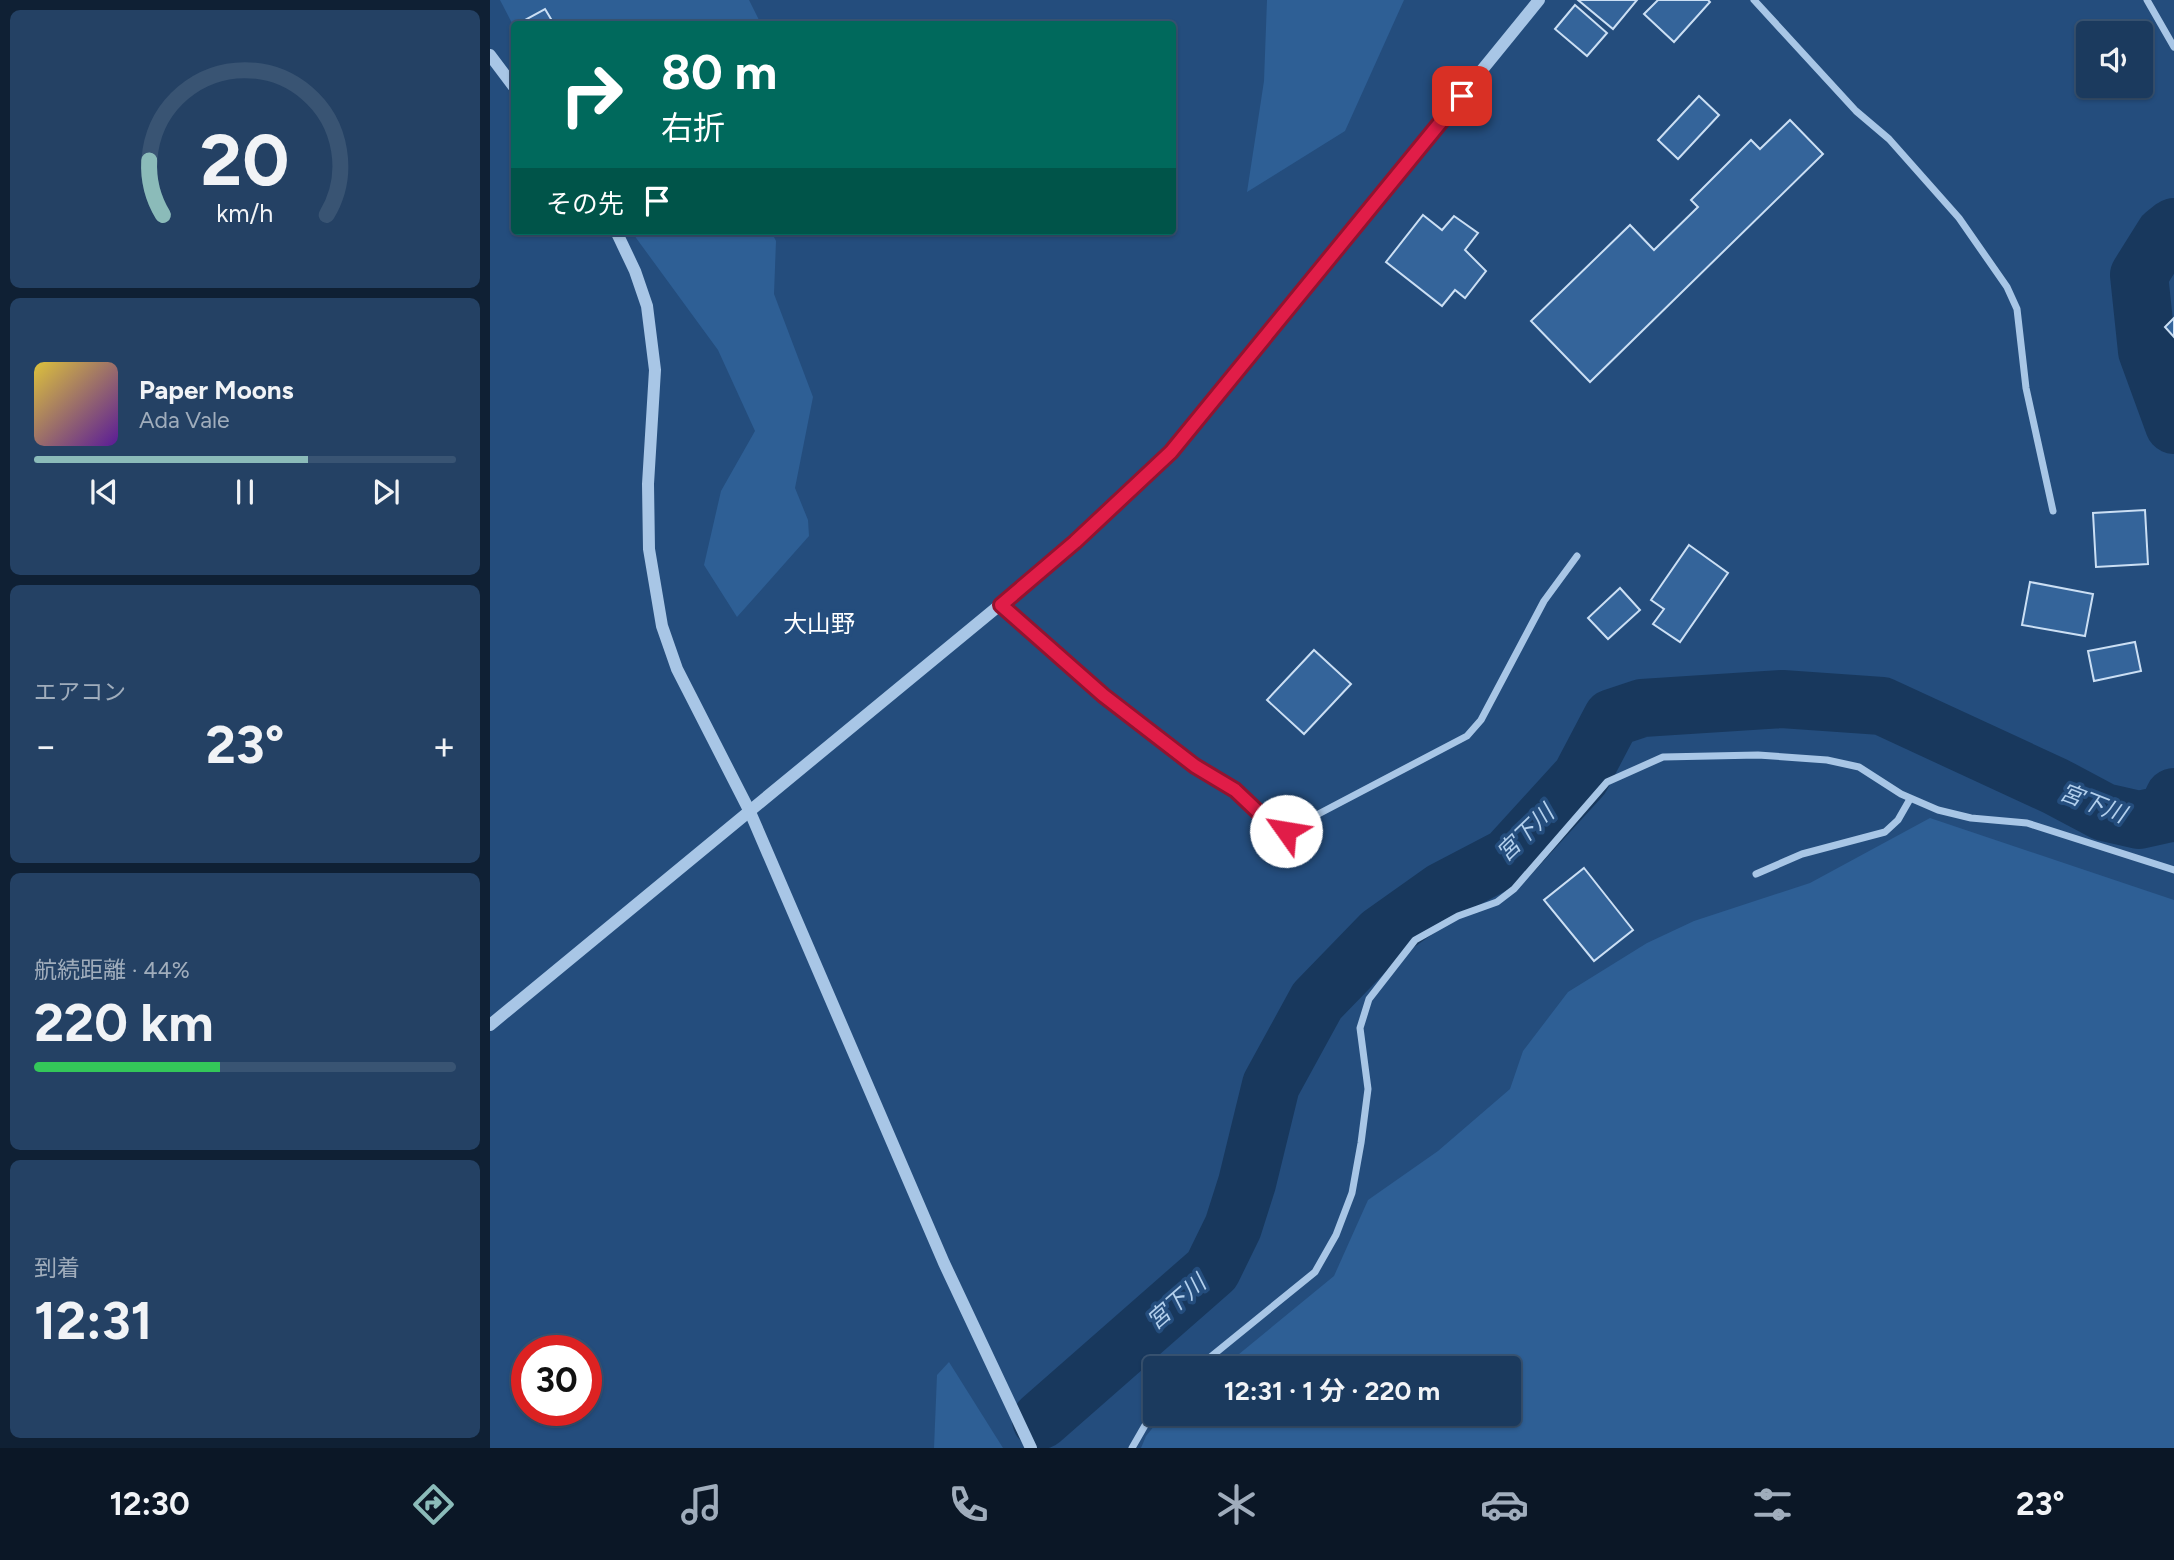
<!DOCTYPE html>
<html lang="ja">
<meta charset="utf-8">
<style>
body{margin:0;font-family:Figtree,"Noto Sans JP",sans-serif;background:#244164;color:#f1f3f6;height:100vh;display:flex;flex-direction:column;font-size:26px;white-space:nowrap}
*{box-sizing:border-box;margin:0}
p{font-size:23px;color:#a0adbc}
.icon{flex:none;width:38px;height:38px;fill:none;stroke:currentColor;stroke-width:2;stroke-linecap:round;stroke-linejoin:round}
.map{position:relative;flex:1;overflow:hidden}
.drawer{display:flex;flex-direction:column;gap:10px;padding:10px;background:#0f2034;width:490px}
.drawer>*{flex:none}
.guide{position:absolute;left:21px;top:21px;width:665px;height:214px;border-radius:7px;box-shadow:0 2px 5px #0004,0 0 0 2px #395473;background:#00695c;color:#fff;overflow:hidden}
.buttons{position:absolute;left:1586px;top:21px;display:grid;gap:14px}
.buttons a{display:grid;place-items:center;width:77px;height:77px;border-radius:7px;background:#1b3a5e;box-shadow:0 2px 5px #0004,0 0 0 2px #395473;font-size:35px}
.speed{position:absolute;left:21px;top:1335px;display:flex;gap:14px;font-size:35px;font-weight:700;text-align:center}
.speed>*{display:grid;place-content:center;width:91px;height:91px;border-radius:50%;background:#1b3a5e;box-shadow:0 2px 5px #0004,0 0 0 2px #395473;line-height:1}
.speed .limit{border:10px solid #d22;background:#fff;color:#111}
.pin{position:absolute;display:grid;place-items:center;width:60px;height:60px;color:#fff;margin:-30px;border-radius:14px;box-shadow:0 4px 10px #0006}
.me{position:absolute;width:77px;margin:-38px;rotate:302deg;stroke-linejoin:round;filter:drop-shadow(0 0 5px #0008)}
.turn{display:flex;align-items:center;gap:24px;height:147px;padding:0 35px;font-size:32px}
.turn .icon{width:91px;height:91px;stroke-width:2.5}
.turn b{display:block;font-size:49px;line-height:60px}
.then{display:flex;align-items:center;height:66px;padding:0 35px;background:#0003;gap:14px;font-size:26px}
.big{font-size:52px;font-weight:700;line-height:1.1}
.drawer .widget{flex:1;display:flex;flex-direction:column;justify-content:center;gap:10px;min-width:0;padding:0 24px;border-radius:10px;background:#244164}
.drawer .dial{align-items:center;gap:0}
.dial svg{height:182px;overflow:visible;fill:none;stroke:#395473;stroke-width:7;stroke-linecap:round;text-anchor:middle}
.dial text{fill:#f1f3f6;stroke:none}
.song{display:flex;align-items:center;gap:21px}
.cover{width:84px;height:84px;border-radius:10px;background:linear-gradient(135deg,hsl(50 70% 55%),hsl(270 70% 35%))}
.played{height:7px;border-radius:4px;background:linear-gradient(90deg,#8bbbb9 65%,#395473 65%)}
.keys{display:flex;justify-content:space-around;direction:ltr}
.heat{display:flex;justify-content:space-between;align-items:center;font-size:38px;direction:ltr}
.charge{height:10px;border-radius:5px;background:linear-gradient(90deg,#34c759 44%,#395473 0)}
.trip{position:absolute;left:653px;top:1356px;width:378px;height:70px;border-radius:7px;background:#1b3a5e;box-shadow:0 2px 5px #0004,0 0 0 2px #395473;font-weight:700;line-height:70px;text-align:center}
.tabs{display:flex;height:112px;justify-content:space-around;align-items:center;background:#0b1726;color:#a0adbc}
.tabs .icon{width:49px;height:49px}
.tabs .active{color:#8bbbb9}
.tabs b{font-size:32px;color:#f1f3f6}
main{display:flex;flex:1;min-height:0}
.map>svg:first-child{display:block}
</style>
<main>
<section class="drawer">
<div class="widget dial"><svg viewBox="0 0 100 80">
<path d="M14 69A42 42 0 1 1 86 69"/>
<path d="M14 69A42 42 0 0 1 8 45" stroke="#8bbbb9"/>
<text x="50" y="56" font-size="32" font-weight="700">20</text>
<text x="50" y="72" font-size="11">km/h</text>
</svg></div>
<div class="widget">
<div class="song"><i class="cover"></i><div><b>Paper Moons</b><p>Ada Vale</p></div></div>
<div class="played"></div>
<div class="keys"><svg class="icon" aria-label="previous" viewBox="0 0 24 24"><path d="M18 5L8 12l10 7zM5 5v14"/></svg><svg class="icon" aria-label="pause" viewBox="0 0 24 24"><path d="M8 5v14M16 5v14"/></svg><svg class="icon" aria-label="next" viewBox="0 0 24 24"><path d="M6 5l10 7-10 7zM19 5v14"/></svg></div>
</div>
<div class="widget"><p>エアコン</p>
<div class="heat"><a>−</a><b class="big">23°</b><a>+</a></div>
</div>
<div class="widget"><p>航続距離 · 44%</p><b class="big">220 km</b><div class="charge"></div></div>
<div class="widget"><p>到着</p><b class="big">12:31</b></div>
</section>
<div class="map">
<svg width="1684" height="1448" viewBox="0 0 1684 1448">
<rect width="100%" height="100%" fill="#244d7d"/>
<!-- green -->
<g fill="#2e5f95">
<polygon points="10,0 259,0 271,24 24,27"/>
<polygon points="777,0 914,0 855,131 757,192 774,81"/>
<polygon points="141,231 281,231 286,241 284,294 323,397 305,488 318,520 319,536 247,617 214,565 231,491 265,431 228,350"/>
<polygon points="1440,818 1684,900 1684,1448 651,1448 656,1436 674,1414 1018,1414 1018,1368 732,1368 844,1276 878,1200 948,1151 1020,1089 1033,1051 1078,992 1157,943 1204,921 1320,883"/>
<polygon points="459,1362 513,1448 444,1448 447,1375"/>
</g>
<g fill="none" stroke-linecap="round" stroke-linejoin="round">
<!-- river -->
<g stroke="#18385d" stroke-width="58">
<polyline points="1684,227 1674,235 1649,275 1657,351 1684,425"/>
<polyline points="551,1420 722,1270 743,1227 757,1183 781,1085 827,1001 891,935 953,891 1018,857 1091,777 1122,718 1152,708 1292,699 1392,706 1565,786 1614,812 1649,820 1676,814 1684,797"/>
</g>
</g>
<!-- building -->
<g fill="#34649a" stroke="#cbdff4" stroke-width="2">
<polygon points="1088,0 1147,0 1123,29"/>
<polygon points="1168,0 1218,0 1220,2 1184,42 1154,14"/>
<polygon points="1085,5 1117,33 1097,56 1065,29"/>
<polygon points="55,9 64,24 35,24 33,21"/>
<polygon points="1209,96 1229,115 1188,159 1168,140"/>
<polygon points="1300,120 1333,154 1100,382 1041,321 1140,225 1164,250 1208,207 1201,200 1261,140 1270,149"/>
<polygon points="933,215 952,230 964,216 988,233 975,250 996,271 975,298 965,290 952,306 896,262"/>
<polygon points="1684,318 1684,337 1675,327"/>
<polygon points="1655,510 1658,564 1606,567 1603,513"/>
<polygon points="1199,545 1238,573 1190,642 1163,624 1174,609 1161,600"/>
<polygon points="1540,582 1603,594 1595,636 1532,625"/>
<polygon points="1130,588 1150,610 1118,639 1098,618"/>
<polygon points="1645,642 1651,671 1604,681 1598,651"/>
<polygon points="824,650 861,684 814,734 777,700"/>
<polygon points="1094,868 1143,930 1104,961 1054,900"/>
</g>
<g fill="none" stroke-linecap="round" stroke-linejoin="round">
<!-- minor -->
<g stroke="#a8c6e6" stroke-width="7">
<polyline points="1264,0 1366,111 1399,139 1469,218 1517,287 1527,309 1536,388 1563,511"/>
<polyline points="1657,0 1684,47"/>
<polyline points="511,605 613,695 705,766 745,790 786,829 796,831 977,736 991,720 1054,601 1087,556"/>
<polyline points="1266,874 1312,854 1395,832 1408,820 1420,799"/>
<polyline points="707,1368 825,1272 846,1235 862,1193 871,1143 878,1089 870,1028 879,999 925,940 968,916 1007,902 1024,889 1117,782 1173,757 1268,755 1337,760 1369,767 1411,794 1448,810 1481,818 1537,823 1684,870"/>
<polyline points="642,1448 665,1408"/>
</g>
<!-- tertiary -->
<g stroke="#a8c6e6" stroke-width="12">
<polyline points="0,55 24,87"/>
<polyline points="126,231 145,271 157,306 165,370 158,484 159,549 172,626 187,669 260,812 454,1263 541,1448"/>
<polyline points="0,1025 585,543 681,452 1049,0"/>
</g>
</g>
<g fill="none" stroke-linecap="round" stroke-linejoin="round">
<!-- route casing -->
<g stroke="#92132f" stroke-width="18">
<polyline id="route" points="796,831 786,829 745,790 705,766 613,695 511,605 585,542 681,452 972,96"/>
</g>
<!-- route -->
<use href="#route" stroke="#e11d48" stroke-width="12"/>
</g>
<g text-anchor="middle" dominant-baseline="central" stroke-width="7" stroke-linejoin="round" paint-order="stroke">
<!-- water labels -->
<g font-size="23" font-style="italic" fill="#b3d0ed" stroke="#244d7d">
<text transform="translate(1603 803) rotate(21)">宮下川</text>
<text transform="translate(1035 833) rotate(-44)">宮下川</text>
<text transform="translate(686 1302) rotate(-41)">宮下川</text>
</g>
<!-- quarter labels -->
<g font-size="24" fill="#fff" stroke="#244d7d">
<text x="329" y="623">大山野</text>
</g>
</g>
</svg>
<div class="buttons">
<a><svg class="icon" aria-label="sound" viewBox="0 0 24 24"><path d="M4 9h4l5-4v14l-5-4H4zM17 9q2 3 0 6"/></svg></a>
</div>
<div class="speed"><div class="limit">30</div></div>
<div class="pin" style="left:972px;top:96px;background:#d93025"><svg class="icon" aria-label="arrive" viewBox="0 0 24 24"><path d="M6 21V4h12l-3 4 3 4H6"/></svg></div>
<svg class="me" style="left:796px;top:831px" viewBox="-20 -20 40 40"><circle r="19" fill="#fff"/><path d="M0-13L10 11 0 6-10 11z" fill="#e11d48"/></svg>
<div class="trip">12:31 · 1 分 · 220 m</div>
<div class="guide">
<div class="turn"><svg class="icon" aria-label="right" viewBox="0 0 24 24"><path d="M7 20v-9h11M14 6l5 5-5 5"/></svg><div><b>80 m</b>右折</div></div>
<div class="then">その先<svg class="icon" aria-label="arrive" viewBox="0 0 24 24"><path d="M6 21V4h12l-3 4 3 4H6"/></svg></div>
</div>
</div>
</main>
<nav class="tabs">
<b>12:30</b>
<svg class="icon active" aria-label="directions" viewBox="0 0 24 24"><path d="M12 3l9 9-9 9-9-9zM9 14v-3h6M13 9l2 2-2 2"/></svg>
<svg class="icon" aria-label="music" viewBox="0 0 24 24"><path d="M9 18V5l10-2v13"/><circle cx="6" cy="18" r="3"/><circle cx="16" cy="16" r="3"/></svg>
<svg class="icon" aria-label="phone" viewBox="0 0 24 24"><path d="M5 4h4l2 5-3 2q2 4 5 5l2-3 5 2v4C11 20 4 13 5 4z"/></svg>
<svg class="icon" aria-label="climate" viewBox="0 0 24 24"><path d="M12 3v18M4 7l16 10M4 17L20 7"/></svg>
<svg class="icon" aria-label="car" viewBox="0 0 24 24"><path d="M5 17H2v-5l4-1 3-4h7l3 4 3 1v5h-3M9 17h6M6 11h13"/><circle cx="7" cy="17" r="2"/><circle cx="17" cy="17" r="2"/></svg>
<svg class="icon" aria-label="filters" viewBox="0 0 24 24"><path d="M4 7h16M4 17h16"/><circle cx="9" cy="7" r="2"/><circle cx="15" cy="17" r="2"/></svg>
<b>23°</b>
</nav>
